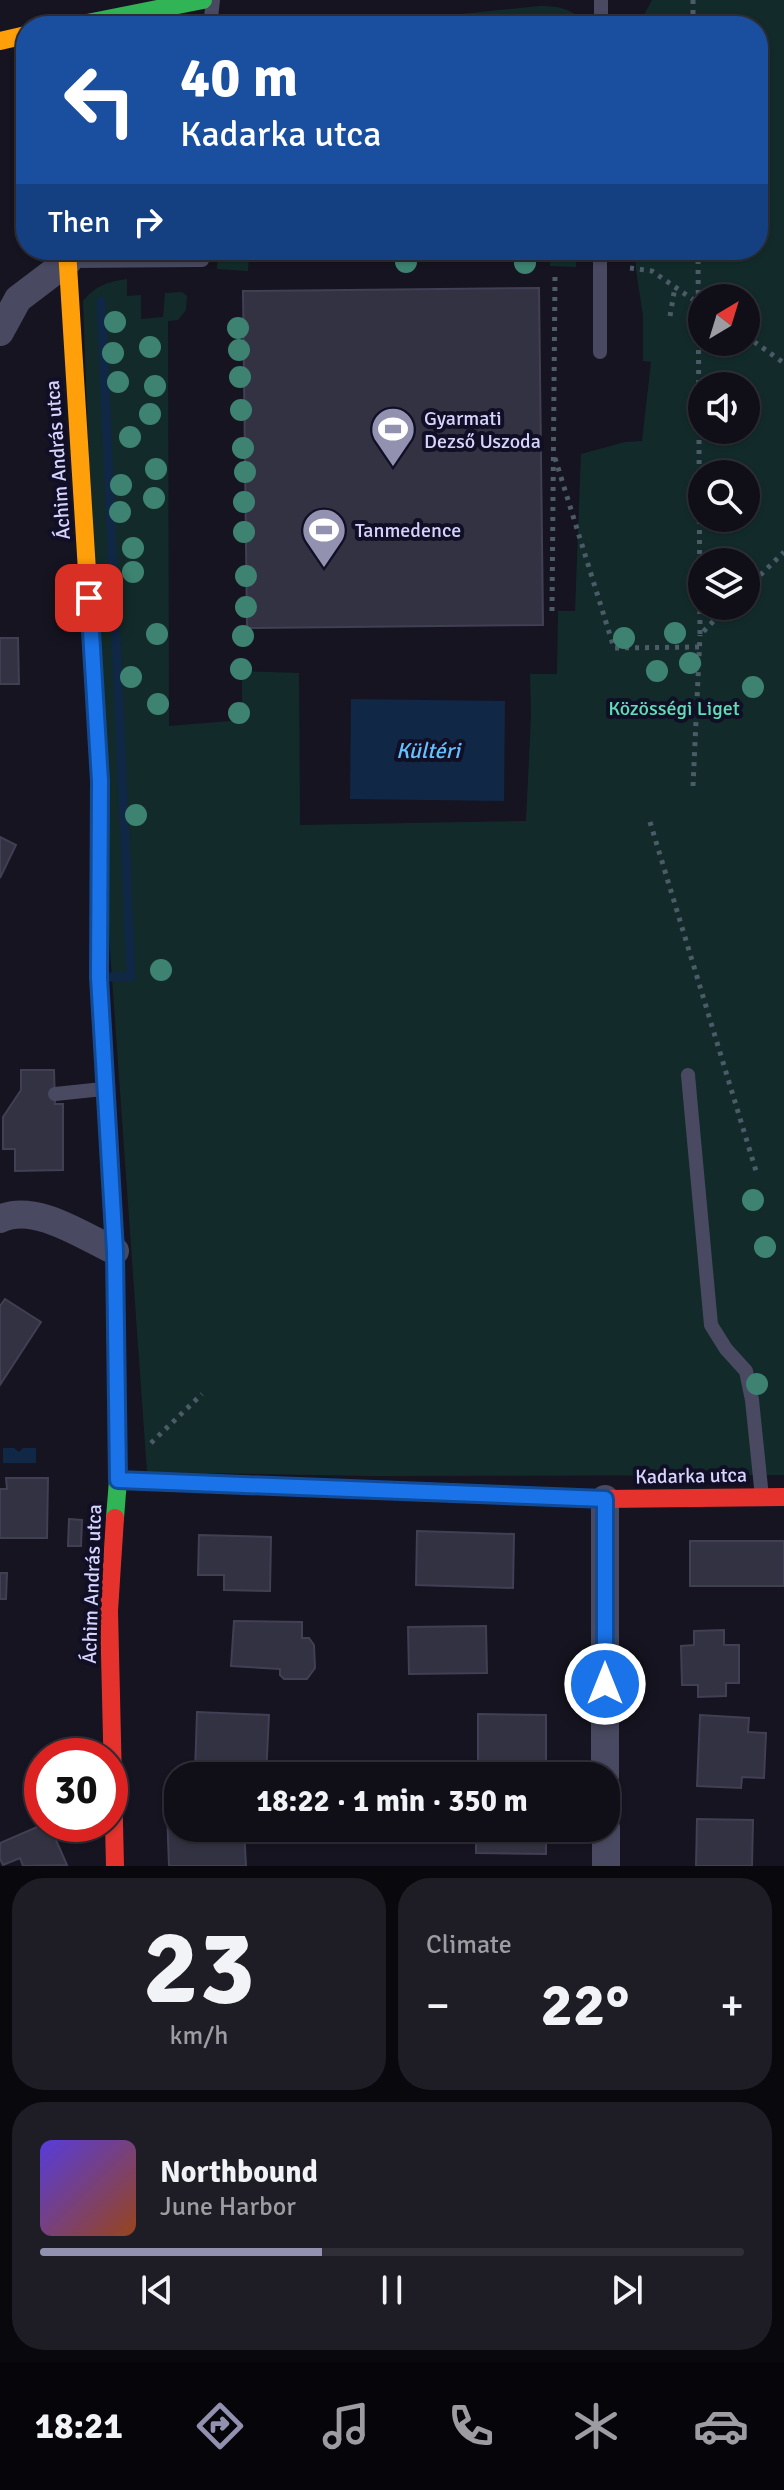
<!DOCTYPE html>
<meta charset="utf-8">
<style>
body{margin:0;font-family:Signika,sans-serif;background:#1e1d25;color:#f1f3f6;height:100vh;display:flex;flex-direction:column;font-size:30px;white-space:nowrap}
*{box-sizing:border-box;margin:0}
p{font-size:26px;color:#9c9ca2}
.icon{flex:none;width:44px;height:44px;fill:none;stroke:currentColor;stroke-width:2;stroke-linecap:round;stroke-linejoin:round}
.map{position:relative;height:1866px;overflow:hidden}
.sheet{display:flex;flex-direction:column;gap:12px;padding:12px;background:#09080d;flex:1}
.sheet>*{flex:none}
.banner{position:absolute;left:16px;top:16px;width:752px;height:244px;border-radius:32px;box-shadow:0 2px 6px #0004,0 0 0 2px #302f37;background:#1a4fa0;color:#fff;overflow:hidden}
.needle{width:52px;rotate:38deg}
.controls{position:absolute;left:688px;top:284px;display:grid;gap:16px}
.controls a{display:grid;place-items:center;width:72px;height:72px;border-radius:50%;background:#100f18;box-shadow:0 2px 6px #0004,0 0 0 2px #302f37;font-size:40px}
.speed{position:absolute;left:24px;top:1738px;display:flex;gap:16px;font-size:40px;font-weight:700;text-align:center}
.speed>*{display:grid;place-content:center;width:104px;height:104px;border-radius:50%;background:#100f18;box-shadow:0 2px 6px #0004,0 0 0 2px #302f37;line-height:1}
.speed .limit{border:12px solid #d22;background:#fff;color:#111}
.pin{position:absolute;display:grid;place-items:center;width:68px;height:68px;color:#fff;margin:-34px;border-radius:16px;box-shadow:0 4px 12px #0006}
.me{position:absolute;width:88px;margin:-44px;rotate:0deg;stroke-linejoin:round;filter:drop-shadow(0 0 6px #0008)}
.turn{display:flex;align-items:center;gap:28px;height:168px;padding:0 32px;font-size:36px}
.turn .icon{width:104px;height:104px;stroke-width:2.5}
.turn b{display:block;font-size:56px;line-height:68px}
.then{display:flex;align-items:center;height:76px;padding:0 32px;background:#0003;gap:16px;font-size:30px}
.big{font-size:60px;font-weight:700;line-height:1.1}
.sheet .tile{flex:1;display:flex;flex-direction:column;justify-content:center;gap:12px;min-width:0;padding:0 28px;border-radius:32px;background:#1e1d25}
.sheet .dial{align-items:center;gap:0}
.dial b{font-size:104px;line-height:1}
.song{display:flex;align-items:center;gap:24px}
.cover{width:96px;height:96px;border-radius:12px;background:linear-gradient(135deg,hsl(250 70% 55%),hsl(20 70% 35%))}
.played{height:8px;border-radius:4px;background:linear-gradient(90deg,#9291b0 40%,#302f37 40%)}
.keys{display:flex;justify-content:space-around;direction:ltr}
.heat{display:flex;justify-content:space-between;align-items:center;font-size:44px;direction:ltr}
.sheet .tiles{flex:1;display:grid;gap:12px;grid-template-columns:1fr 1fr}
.tile:last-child{grid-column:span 2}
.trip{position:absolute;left:164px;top:1762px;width:456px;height:80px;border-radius:32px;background:#100f18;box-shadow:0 2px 6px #0004,0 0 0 2px #302f37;font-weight:700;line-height:80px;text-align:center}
.menu{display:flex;height:128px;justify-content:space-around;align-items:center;background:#06060a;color:#9c9ca2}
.menu .icon{width:56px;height:56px}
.menu .current{color:#9291b0}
.menu b{font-size:36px;color:#f1f3f6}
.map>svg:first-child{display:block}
</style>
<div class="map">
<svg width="784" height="1866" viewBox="0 0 784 1866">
<rect width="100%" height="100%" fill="#151420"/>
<!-- green -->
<g fill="#122b2a" fill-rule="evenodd">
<path d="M652,0H784V1475L372,1476L147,1472L103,851L83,301C96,285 108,282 127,279V296L141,295V319L163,317L165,293L182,292L187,296L186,310L178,320L168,321L169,726L242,720V671L299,673L300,825L526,821L531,715L530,674H557L558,611H575L581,454L625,442L642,441L651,362L643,361V316L636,270L635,250H758V26H638ZM702,298H746V342H702ZM702,386H746V430H702ZM702,474H746V518H702ZM702,562H746V606H702Z"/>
<path d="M540,6C559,6 575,9 587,26H451L450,15Z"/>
<polygon points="218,250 249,253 248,271 217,269"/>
<polygon points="576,250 576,267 550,266 550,251"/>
</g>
<!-- water -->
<g fill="#102745">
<polygon points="351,699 505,701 504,801 350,799"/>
<polygon points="3,1448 14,1448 19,1452 23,1448 36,1448 36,1463 3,1463"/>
</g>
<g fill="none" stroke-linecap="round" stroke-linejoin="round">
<!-- stream -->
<polyline stroke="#102745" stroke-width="9" points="101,301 131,977 110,977"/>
</g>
<!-- building -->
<g fill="#333242" stroke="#413f53" stroke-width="2">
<polygon points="539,288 543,625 247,628 243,291"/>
<polygon points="0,638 18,638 19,684 0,684"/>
<polygon points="0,837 16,845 0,878"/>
<polygon points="21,1070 54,1070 55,1104 63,1104 63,1170 15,1171 15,1149 3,1149 3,1117 21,1090"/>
<polygon points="5,1299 41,1322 0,1385 0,1306"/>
<polygon points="6,1478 48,1478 47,1538 0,1538 0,1489 7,1489"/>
<polygon points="69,1519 82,1520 81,1546 68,1546"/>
<polygon points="417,1531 514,1534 513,1588 416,1585"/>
<polygon points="199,1535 271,1537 270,1591 224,1590 224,1575 198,1575"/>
<rect x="690" y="1541" width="94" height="45"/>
<polygon points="0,1573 7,1573 6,1599 0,1599"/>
<polygon points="234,1621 302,1622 302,1638 309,1638 314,1645 315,1668 307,1679 284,1679 280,1675 280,1669 231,1666"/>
<polygon points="486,1626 487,1673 409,1674 408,1627"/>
<polygon points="724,1630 724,1645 739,1645 739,1683 726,1683 726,1696 698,1697 698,1685 682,1685 681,1646 694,1645 694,1631"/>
<polygon points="197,1712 269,1715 266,1776 195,1773"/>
<polygon points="478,1714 546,1715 546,1776 478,1776"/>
<polygon points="700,1715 749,1718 748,1732 766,1733 764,1778 742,1777 741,1788 697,1786"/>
<polygon points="178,1809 178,1828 244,1828 246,1866 169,1866 167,1810"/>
<polygon points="697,1819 753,1820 752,1866 696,1866"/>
<polygon points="44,1824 49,1824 67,1865 23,1866 20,1858 3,1865 0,1859 0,1843"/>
<polygon points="476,1828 546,1828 546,1854 476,1853"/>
</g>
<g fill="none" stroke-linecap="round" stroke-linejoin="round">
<!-- path -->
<g stroke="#4b5b67" stroke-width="5" stroke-dasharray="4 6" stroke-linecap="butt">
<polyline points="693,0 693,26"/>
<polyline points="698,250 700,635 728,606"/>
<polyline points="630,268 652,271 698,303"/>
<polyline points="670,316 675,287"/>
<polyline points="746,336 784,363"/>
<polyline points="555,458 614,648 699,647"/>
<polyline points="746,589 784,552"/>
<polyline points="552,611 555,275"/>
<polyline points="693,786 700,635"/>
<polyline points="650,822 756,1171"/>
<polyline points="151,1443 202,1394"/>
</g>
<!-- lane -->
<g stroke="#494a61" stroke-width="14">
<polyline points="601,0 601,26"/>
<polyline points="210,26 213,0"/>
<polyline points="68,261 202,260"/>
<polyline points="600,352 600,250"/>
<polyline points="688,1075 711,1325 726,1349 746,1371 752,1400 762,1497"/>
<polyline points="55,1094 103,1089"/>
</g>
<!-- street -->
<g stroke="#494a61" stroke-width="28">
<polyline points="0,332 18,299 68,261"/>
<path d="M0,1219C34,1202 83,1236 115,1251"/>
<polyline points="605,1499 605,1776"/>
<polyline points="606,1828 606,1866"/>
</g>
<!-- fast -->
<g stroke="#30b455" stroke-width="18">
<polyline points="72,26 203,0"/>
<polyline points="94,683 100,781 99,977 115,1251 118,1480 115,1518"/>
<polyline points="118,1480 486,1494"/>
</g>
<!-- slow -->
<g stroke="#ff9f0a" stroke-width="18">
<polyline points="0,41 26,35"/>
<polyline points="67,250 94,683"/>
</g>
<!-- jam -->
<g stroke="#e5322d" stroke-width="18">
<polyline points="486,1494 605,1499 784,1497"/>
<polyline points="115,1866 109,1611 115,1518"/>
</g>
</g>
<!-- trees -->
<g fill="#3e8372">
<circle cx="406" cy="262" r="11"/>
<circle cx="525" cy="263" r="11"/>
<circle cx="115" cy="322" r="11"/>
<circle cx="238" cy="328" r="11"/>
<circle cx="150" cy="347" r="11"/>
<circle cx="239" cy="350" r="11"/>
<circle cx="113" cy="353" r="11"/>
<circle cx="240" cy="377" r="11"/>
<circle cx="118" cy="382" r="11"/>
<circle cx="155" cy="386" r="11"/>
<circle cx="241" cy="410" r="11"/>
<circle cx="150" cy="414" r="11"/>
<circle cx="130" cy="437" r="11"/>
<circle cx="243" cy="448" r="11"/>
<circle cx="156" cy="469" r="11"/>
<circle cx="245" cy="472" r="11"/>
<circle cx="121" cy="485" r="11"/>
<circle cx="154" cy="498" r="11"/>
<circle cx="244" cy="502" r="11"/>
<circle cx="120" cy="512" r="11"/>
<circle cx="244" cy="532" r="11"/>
<circle cx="133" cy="548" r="11"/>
<circle cx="133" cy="572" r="11"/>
<circle cx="246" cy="576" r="11"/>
<circle cx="246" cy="607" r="11"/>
<circle cx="675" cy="633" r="11"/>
<circle cx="157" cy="634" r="11"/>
<circle cx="243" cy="636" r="11"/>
<circle cx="624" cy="638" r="11"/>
<circle cx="690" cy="663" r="11"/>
<circle cx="241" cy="669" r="11"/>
<circle cx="657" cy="671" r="11"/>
<circle cx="131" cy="677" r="11"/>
<circle cx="753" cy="687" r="11"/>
<circle cx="158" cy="704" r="11"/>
<circle cx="239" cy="713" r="11"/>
<circle cx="136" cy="815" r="11"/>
<circle cx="161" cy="970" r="11"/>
<circle cx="753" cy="1200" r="11"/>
<circle cx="765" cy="1247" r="11"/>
<circle cx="757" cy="1384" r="11"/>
</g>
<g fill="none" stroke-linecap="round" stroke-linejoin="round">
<!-- route casing -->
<g stroke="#114b97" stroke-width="20">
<polyline id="route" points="89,598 100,781 99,977 115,1251 118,1480 605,1499 605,1684"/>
</g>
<!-- route -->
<use href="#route" stroke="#1a73e8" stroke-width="14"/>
</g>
<!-- icons -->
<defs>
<g id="stadium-pin" transform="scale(2.3)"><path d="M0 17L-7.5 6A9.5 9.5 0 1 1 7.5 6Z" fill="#9291b0" stroke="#110f25"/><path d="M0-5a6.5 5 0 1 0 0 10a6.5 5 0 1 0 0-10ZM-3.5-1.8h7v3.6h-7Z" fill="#fff"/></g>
</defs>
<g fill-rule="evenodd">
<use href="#stadium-pin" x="393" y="429"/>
<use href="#stadium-pin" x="324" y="530"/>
</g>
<g text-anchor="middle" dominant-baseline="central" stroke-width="8" stroke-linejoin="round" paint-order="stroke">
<!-- poi labels -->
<g font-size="20" fill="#d6d4fe" stroke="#110f25" text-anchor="start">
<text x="424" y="418">Gyarmati<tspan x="424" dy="23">Dezső Uszoda</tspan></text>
<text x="355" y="530">Tanmedence</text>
</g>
<!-- street labels -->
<g font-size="20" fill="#d6d4fe" stroke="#110f25">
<text transform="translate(58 460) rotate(-94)">Áchim András utca</text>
<text transform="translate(691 1476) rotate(-1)">Kadarka utca</text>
<text transform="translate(92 1584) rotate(-88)">Áchim András utca</text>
</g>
<!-- park labels -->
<g font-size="20" fill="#60deb5" stroke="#110f25">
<text x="674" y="708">Közösségi Liget</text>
</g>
<!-- water labels -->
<g font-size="22" font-style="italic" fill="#63c1fd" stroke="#110f25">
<text x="428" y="750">Kültéri</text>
</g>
</g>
</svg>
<div class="controls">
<a><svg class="needle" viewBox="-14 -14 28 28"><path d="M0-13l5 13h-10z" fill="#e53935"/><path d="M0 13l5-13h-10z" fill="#9c9ca2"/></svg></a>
<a><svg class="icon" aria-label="sound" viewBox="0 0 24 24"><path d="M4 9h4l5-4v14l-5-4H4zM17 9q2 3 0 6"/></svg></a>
<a><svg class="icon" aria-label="search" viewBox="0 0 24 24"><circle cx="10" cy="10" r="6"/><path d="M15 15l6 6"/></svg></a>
<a><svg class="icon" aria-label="layers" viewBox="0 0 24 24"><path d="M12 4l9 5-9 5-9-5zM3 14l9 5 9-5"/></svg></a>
</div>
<div class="speed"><div class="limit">30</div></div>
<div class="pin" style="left:89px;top:598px;background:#d93025"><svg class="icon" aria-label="arrive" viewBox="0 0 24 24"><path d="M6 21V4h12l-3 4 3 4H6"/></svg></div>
<svg class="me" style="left:605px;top:1684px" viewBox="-20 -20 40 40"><circle r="17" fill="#1a73e8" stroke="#fff" stroke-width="3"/><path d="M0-11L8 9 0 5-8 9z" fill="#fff"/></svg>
<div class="trip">18:22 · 1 min · 350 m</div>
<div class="banner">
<div class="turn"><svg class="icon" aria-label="left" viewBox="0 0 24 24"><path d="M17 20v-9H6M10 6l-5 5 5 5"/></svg><div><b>40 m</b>Kadarka utca</div></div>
<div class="then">Then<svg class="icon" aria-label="right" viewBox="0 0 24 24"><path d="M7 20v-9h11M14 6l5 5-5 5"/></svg></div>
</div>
</div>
<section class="sheet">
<div class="tiles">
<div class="tile dial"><b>23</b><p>km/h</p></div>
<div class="tile"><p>Climate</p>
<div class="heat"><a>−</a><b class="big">22°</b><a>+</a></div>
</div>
<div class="tile">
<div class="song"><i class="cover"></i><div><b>Northbound</b><p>June Harbor</p></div></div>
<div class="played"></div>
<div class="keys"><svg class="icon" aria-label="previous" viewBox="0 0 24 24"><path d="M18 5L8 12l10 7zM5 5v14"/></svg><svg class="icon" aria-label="pause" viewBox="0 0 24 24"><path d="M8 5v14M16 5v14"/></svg><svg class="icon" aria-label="next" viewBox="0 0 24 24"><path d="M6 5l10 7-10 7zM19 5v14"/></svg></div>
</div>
</div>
</section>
<nav class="menu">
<b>18:21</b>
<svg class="icon current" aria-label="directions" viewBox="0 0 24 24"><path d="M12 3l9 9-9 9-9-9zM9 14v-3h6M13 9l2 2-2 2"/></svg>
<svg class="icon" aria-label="music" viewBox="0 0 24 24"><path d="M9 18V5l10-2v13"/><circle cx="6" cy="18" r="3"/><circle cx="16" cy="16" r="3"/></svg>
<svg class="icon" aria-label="phone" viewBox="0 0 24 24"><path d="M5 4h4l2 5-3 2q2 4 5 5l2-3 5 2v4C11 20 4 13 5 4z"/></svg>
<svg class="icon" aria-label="climate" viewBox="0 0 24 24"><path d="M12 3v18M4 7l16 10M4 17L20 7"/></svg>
<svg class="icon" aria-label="car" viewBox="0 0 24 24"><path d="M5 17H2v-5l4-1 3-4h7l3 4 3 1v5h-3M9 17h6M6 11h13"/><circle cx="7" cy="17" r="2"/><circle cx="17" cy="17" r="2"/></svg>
</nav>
